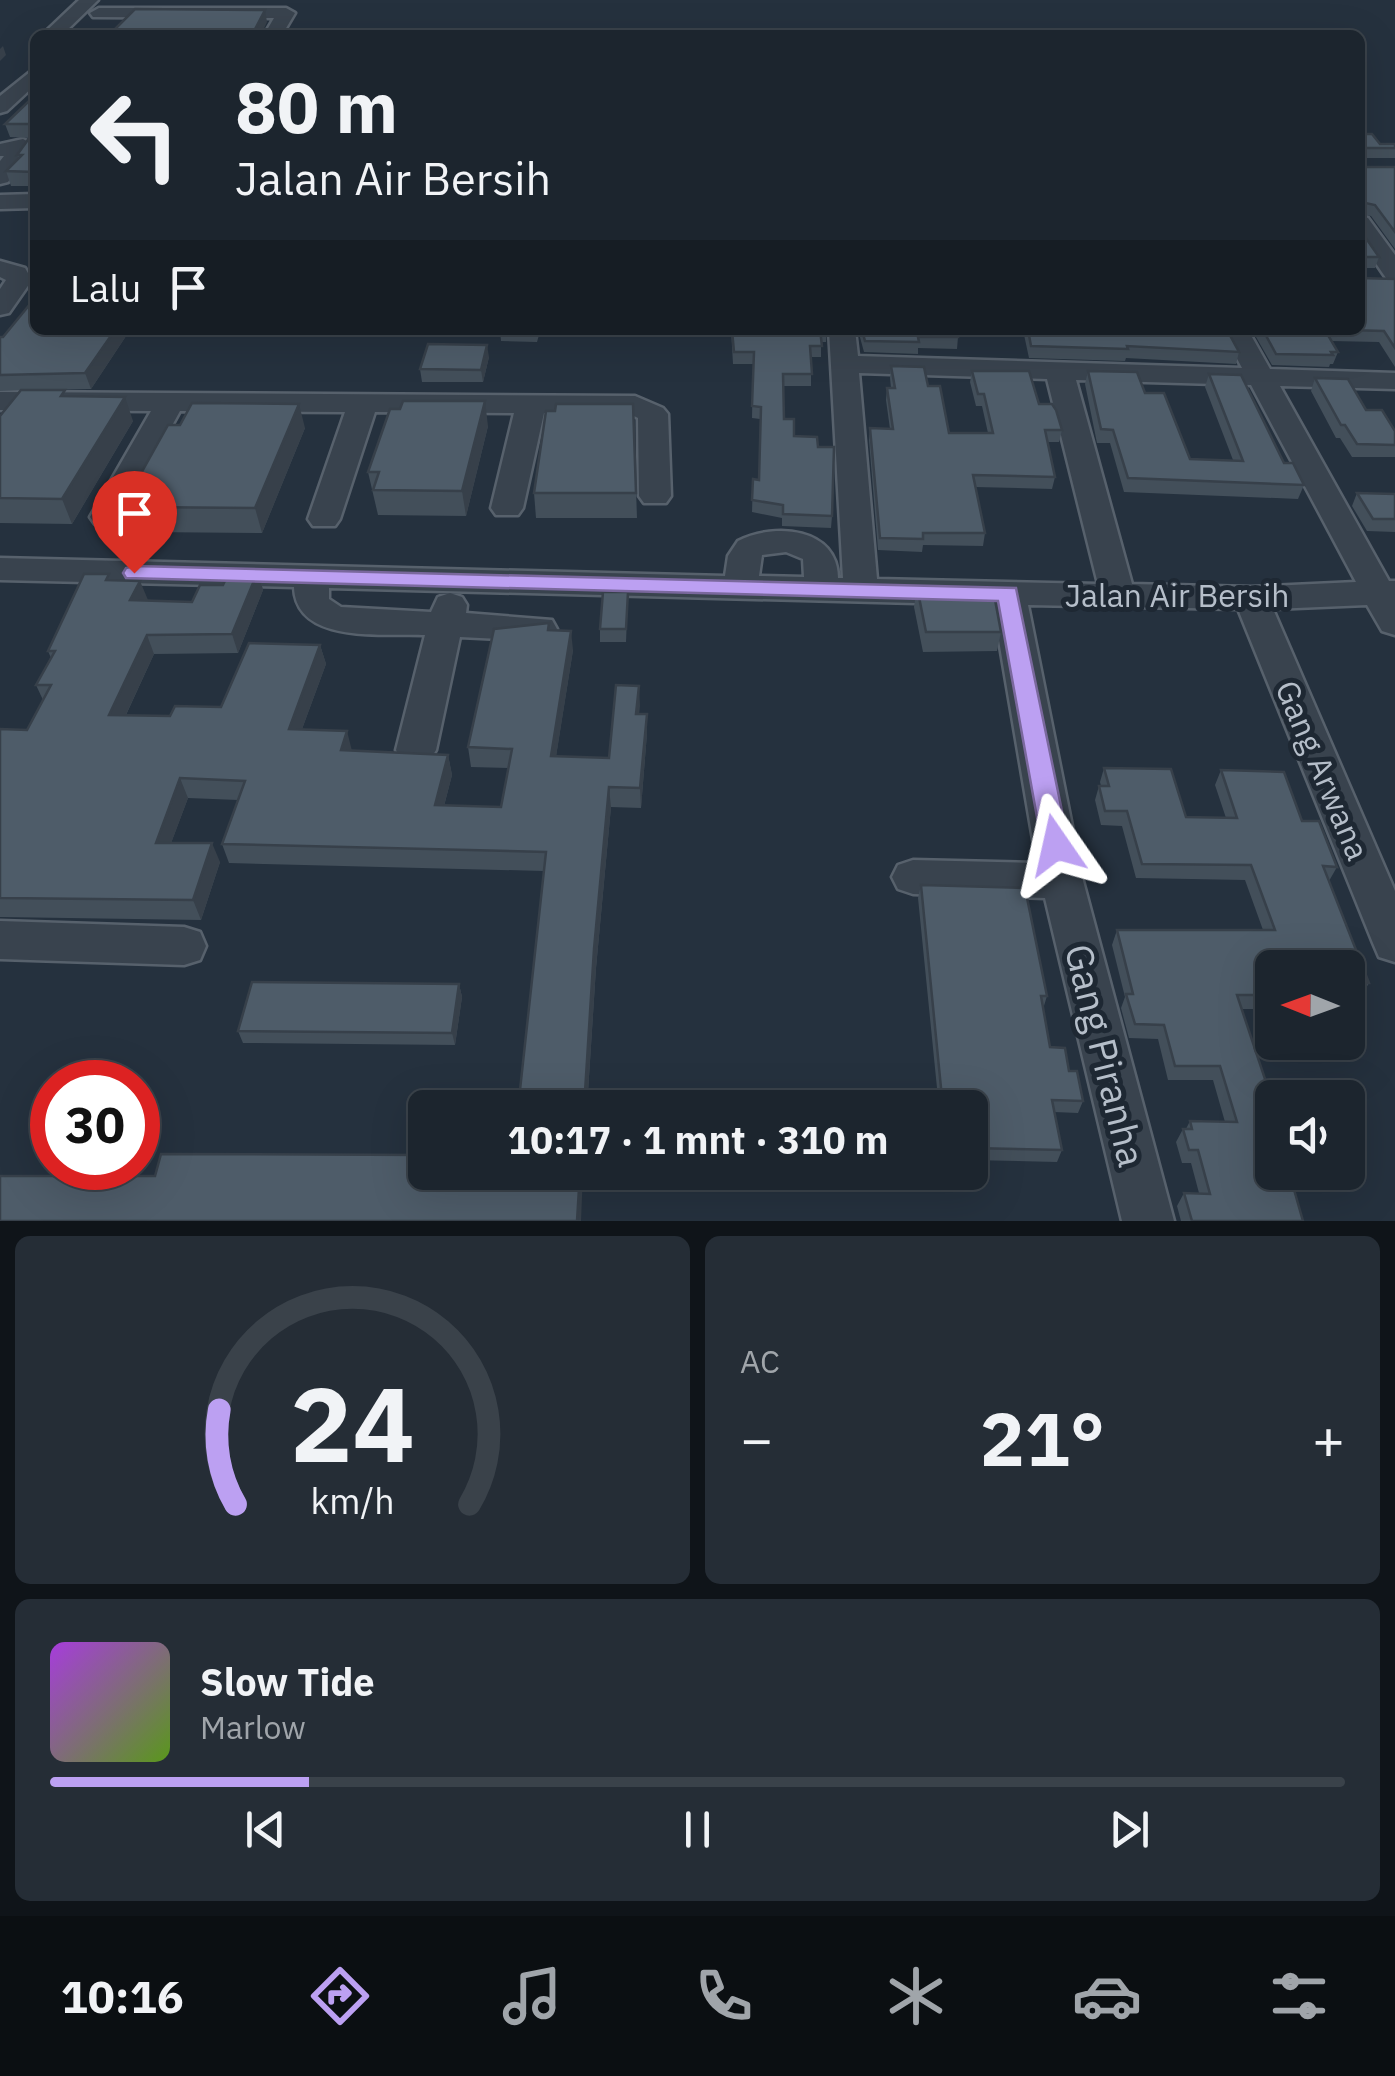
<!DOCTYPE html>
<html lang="id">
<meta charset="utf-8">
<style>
body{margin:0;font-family:"IBM Plex Sans",sans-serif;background:#252d36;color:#f1f3f6;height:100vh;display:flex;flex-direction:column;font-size:38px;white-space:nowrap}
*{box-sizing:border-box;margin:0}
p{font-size:32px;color:#a0a5aa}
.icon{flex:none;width:55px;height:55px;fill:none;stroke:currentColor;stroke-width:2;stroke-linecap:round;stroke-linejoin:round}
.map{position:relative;height:1221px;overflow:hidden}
.sheet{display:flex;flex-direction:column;gap:15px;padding:15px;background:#0f1419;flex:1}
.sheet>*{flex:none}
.hud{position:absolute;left:30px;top:30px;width:1335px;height:305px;border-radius:15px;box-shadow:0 10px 40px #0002,0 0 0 2px #3a424a;background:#1c252e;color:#f1f3f6;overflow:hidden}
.needle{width:65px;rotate:271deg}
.controls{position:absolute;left:1255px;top:950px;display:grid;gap:20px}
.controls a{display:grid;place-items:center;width:110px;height:110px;border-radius:15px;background:#1c252e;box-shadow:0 10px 40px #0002,0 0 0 2px #3a424a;font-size:50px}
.speed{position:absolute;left:30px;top:1060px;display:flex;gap:20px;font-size:50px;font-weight:700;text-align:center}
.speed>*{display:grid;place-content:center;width:130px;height:130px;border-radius:50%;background:#1c252e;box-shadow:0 10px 40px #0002,0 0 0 2px #3a424a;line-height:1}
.speed .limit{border:15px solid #d22;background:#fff;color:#111}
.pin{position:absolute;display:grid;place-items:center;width:85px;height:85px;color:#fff;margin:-102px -42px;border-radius:50% 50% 50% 0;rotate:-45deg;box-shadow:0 0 10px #0007}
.pin .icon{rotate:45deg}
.me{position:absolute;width:110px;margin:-55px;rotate:349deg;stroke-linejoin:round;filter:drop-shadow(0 0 8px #0008)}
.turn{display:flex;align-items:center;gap:35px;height:210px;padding:0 40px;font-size:45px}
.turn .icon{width:130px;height:130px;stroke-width:2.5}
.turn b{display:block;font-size:70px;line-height:85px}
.then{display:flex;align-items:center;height:95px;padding:0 40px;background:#0003;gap:20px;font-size:38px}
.big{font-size:75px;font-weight:800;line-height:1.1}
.sheet .widget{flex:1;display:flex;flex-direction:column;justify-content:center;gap:15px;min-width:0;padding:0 35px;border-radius:15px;background:#252d36}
.sheet .dial{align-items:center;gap:0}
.dial svg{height:260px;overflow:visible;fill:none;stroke:#3a424a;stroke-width:7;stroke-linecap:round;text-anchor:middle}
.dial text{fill:#f1f3f6;stroke:none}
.song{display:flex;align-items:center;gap:30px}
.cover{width:120px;height:120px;border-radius:15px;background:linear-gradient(135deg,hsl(280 70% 55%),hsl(90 70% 35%))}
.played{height:10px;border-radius:5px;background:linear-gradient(90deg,#bca0f2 20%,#3a424a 20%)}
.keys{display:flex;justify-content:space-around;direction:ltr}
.heat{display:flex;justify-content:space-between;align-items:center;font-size:55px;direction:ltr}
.sheet .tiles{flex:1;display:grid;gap:15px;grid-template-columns:1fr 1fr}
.widget:last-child{grid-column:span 2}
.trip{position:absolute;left:408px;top:1090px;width:580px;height:100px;border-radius:15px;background:#1c252e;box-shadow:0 10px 40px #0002,0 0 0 2px #3a424a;font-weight:800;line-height:100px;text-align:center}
.tabs{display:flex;height:160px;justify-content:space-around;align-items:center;background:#0b0f12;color:#a0a5aa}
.tabs .icon{width:70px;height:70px}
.tabs .current{color:#bca0f2}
.tabs b{font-size:45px;color:#f1f3f6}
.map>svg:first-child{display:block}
</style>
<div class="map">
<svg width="1395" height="1221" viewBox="0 0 1395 1221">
<rect width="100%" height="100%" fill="#25313e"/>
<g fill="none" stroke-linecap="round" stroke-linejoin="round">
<!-- minor casing -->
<g stroke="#57616c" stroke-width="5">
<g id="minor">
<polygon points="79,0 98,0 62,35 42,35"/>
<polygon points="99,8 286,8 295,13 282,35 264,35 274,18 93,17 90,13"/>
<polygon points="35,68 35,85 7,111 0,113 0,96"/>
<polygon points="23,139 34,145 8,182 0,184 0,161 4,156 0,156 0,144"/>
<polygon points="35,194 35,208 0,209 0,195"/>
<polygon points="1360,216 1368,218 1395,255 1395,281 1386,278 1360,240"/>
<polygon points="0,261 25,268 32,280 9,313 0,315 0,289 6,280 0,277"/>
<path d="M829,330H855L858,356L1242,368L1222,330H1248L1270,369L1395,373V389L1280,386L1389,581H1395V635L1382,631L1367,605L1273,609L1395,891V962L1379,957L1373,943L1238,609L1028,605L1083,881L1174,1221H1122L1045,898L913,894L898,889L892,877L898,865L913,860L1037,863L993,605L329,588V599L341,607L431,612L438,597L450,593L462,597L467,605L466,613L552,620L557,629L552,638L539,641L460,637L436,750L430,760L416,765L402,760L396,750L425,635C384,633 296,645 294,587L0,580V558L725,576L728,556L738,541C775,522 838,528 838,578H843ZM859,373L1047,379L1098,584L877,579ZM1076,380L1251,385L1356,582L1251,587L1132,584ZM786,552L803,559L804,577L759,576L762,555Z"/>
<polygon points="0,392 635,396 663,408 668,414 671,496 666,503 644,503 639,496 638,418 630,414 544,413 523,508 518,515 496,515 491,508 514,413 375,412 340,519 335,526 313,526 308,519 345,412 180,411 122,517 117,524 95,524 90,517 151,411 0,410"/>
<polygon points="0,921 184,927 200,932 206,946 200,960 184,965 0,959"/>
</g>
</g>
<!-- minor -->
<use href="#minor" fill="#39434e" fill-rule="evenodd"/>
</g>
<!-- wall -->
<g fill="#434f5a">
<polygon points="35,101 35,186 11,186 6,171 19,159 17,155 30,138 10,137 5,124"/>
<polygon points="1360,134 1380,144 1395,144 1395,158 1361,158 1361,167 1395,167 1395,249 1371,216 1361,214 1361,231 1379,257 1375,268 1361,268 1361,278 1395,279 1395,367 1379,342 1331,341 1338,352 1333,364 1330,364 1329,367 1272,365 1252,330 1360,330"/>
<polygon points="35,330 130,330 91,389 38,390 67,396 133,421 72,524 0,523 0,416 21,390 0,391 0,337"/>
<polygon points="500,330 564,330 563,335 539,335 537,342 501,341"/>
<polygon points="678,330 730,330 730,332 678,331"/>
<polygon points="731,330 827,330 826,342 821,342 821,357 811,357 811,386 783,386 784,419 794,436 818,447 832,516 831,528 782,526 782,518 752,512 753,479 759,480 760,419 752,418 753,364 733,364"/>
<polygon points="858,330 957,330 958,337 957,349 918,348 918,354 864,352"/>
<polygon points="1023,330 1227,330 1239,352 1236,364 1126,358 1125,361 1029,358"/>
<polygon points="489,357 483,382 422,382 420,369"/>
<polygon points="891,366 928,386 949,433 988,433 982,406 976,406 970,382 972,371 1039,404 1062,430 1059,442 1048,442 1055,477 1052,489 975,487 985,533 983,546 923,545 922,552 878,550 869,440 870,428 890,429 886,400 887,388 891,388 890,378"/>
<polygon points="1088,371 1145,393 1190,459 1233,460 1205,387 1209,374 1304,485 1298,499 1124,492 1110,443 1097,443 1085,384"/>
<polygon points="1315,378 1366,410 1395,431 1395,457 1352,457 1340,438 1336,438 1311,391"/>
<polygon points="633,404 637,518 536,518 534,493"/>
<polygon points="180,425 305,428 262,533 145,532 136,507 144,491 139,477"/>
<polygon points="488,426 466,516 378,515 368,472"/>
<polygon points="1357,493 1395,494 1395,532 1367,531 1352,506"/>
<polygon points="258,571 263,590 238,653 154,654 126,715 170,716 221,707 320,645 326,664 302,729 352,751 448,755 452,775 444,806 501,807 508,768 471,767 468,747 550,630 573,650 556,756 609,758 639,686 639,714 647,714 647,733 641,808 611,807 596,968 587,1108 518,1108 544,871 229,863 222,844 238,800 188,798 171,843 220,862 201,920 0,917 0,729 27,730 43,700 36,685 51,658 48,651 111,580 147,601 192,602 223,585"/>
<polygon points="917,587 1001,632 997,651 923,652 914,607"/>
<polygon points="628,592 626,642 600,642 600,629"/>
<polygon points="1104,768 1186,817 1226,818 1215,785 1221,770 1302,821 1337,867 1329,881 1369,983 1360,998 1348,997 1348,968 1272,968 1272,999 1267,1009 1242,1009 1268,1088 1272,1098 1272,1172 1303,1221 1181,1221 1177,1206 1184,1193 1199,1193 1191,1163 1182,1163 1176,1142 1183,1129 1186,1129 1190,1121 1225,1122 1213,1080 1168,1080 1158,1039 1129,1038 1121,1008 1125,997 1112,945 1117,930 1263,930 1245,880 1136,878 1122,826 1101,825 1095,800 1099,786 1101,786 1100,782"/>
<polygon points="921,885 1047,996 1043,1009 1050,1047 1069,1071 1083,1101 1078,1113 1054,1112 1062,1150 1057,1162 970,1160 970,1108 939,1108 918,898"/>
<polygon points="459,984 462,997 455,1045 243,1043 238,1031"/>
</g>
<!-- shaded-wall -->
<g fill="#37404a">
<polygon points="265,10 267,22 261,35 252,35"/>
<polygon points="3,46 6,55 0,61 0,49"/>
<polygon points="115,330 130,330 91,389 85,373"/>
<polygon points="487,345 489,357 483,382 481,370"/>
<polygon points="125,397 133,421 72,524 62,499"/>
<polygon points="485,401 488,426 466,516 462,491"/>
<polygon points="299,404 305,428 262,533 255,508"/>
<polygon points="258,571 263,590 238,653 232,634"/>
<polygon points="140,581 148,600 130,600"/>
<polygon points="571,631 573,650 553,776 551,756"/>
<polygon points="147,635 154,654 117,734 109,715"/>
<polygon points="320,645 326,664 295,748 289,729"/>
<polygon points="639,686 640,706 637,733 636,714"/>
<polygon points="647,714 647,733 641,808 640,788"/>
<polygon points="347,731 352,751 341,750"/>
<polygon points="448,755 452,775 439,825 435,805"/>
<polygon points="180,778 188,798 164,862 156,843"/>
<polygon points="609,787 611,807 596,968 587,1108 584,1108 594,949"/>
<polygon points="212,843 220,862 201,920 193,900"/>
<polygon points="459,984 462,997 455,1045 452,1033"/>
<polygon points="580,1172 583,1172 581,1221 577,1221"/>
</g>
<!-- building -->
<g fill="#4e5c69" stroke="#37404a" stroke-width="2.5">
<polygon points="135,9 265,10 252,35 109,35"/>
<polygon points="29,101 35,101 35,124 5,124"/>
<polygon points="35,130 35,172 6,171 22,155 17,155"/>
<polygon points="1360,134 1372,134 1380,144 1395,144 1395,148 1361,148 1361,167 1395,167 1395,232 1375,205 1361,202 1361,231 1379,257 1361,257 1361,278 1395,279 1395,348 1384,331 1347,330 1360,330"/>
<polygon points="35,298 35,330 115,330 85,373 0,375 0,337 3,337"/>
<polygon points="732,330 827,330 820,330 822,346 810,346 812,374 783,374 784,419 794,419 794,436 817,437 818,447 834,447 832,516 783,514 783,505 752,500 753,479 759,480 761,407 752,406 754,352 734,352"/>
<polygon points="862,330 957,330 958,337 918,337 919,342 865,341"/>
<polygon points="1028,330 1227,330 1239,352 1127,346 1128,349 1031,346"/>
<polygon points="1263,330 1325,330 1338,352 1331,352 1333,355 1276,354"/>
<polygon points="428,344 487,345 481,370 420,369"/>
<polygon points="891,366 924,367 928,386 940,386 949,433 993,433 984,394 978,394 972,371 1029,371 1039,404 1052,404 1056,410 1062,430 1045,430 1055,477 973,475 985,533 923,533 923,539 880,538 870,428 893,429 887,388 895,388"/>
<polygon points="1088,371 1137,372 1145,393 1164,393 1190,459 1243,461 1209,374 1241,375 1284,463 1293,463 1304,485 1128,478 1113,430 1101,429"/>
<polygon points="1315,378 1348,379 1366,410 1382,410 1395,431 1395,445 1357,444 1345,425 1341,425"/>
<polygon points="21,390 65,390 61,396 125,397 62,499 0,498 0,416"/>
<polygon points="403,401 485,401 462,491 373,490 379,472 368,472 390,409 400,409"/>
<polygon points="192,403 299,404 255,508 136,507 152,478 139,477 168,425 180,425"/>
<polygon points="556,404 633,404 636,493 534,493 546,411 555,411"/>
<polygon points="1357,493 1395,494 1395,519 1373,519"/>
<polygon points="230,570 258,571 232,634 147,635 109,715 170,716 175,706 221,707 249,643 320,645 289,729 347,731 341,750 448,755 435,805 501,807 512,749 468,747 494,629 549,623 548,630 571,631 551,756 609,758 616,685 639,686 636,714 647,714 640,788 609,787 594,949 584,1108 518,1108 546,852 222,844 245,781 180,778 156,843 212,843 193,900 0,898 0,729 27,730 51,685 36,685 55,651 48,651 84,574 109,574 106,580 140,581 130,600 192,602 200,585 223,585"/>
<polygon points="917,587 993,589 1001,632 926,632"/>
<polygon points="603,592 628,592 626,629 600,629"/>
<polygon points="1104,768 1171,769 1186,817 1237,818 1221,770 1284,772 1302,821 1319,821 1337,867 1323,866 1369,983 1348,983 1348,968 1272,968 1272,983 1270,983 1272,995 1237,995 1268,1088 1293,1088 1296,1098 1272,1098 1272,1172 1289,1172 1303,1221 1192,1221 1184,1193 1210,1194 1198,1150 1189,1150 1183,1129 1192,1129 1190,1121 1237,1122 1220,1066 1175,1066 1164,1025 1135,1024 1126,994 1133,994 1117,930 1275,930 1251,865 1142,864 1127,811 1105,811 1099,786 1109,786"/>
<polygon points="921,885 1025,888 1047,996 1041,996 1050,1047 1065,1048 1069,1071 1077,1071 1083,1101 1052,1100 1062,1150 970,1148 970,1108 943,1108"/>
<polygon points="252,982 459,984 452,1033 238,1031"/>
<polygon points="161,1154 425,1155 425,1172 580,1172 577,1221 0,1221 0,1176 155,1176"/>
</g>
<!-- route -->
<polygon fill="#bca0f2" stroke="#7a689d" stroke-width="2.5" points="134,566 1016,588 1069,845 1065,853 1056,856 1046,853 1042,845 998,601 126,578 123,573 126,568"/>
<g text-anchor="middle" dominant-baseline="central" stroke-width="10" stroke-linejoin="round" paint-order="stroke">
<!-- street labels -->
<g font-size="32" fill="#b5bec9" stroke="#1e2833">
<text x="1177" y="595">Jalan Air Bersih</text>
<text transform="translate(1323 770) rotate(67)">Gang Arwana</text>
</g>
<!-- near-street labels -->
<g font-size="38" fill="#b5bec9" stroke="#1e2833">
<text transform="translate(1106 1055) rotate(76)">Gang Piranha</text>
</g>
</g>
</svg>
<div class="controls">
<a><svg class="needle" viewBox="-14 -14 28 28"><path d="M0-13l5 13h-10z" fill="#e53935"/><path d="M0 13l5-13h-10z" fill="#a0a5aa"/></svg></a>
<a><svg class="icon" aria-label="sound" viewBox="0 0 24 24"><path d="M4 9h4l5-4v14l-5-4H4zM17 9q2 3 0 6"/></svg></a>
</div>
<div class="speed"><div class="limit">30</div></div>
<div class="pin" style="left:134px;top:573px;background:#d93025"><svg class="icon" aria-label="arrive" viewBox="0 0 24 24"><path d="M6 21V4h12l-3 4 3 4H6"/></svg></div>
<svg class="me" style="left:1056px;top:845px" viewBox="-20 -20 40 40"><path d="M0-17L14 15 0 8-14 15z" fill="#bca0f2" stroke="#fff" stroke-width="4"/></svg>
<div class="trip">10:17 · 1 mnt · 310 m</div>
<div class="hud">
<div class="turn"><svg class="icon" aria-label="left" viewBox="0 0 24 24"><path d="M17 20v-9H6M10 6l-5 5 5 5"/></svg><div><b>80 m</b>Jalan Air Bersih</div></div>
<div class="then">Lalu<svg class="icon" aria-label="arrive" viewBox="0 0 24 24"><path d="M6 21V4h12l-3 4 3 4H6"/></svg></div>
</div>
</div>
<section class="sheet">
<div class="tiles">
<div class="widget dial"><svg viewBox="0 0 100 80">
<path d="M14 69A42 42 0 1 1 86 69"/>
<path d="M14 69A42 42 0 0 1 9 40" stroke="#bca0f2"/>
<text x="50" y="56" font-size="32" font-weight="700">24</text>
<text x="50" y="72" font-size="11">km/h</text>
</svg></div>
<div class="widget"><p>AC</p>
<div class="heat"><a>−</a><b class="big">21°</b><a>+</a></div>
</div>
<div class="widget">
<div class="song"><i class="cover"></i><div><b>Slow Tide</b><p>Marlow</p></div></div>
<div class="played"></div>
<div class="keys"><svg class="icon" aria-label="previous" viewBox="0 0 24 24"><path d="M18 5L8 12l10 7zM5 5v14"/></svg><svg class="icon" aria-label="pause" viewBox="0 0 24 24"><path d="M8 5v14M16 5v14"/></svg><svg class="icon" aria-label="next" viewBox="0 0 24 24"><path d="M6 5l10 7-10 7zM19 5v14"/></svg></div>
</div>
</div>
</section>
<nav class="tabs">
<b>10:16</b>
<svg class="icon current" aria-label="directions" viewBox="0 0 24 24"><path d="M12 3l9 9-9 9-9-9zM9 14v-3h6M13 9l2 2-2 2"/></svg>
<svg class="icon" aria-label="music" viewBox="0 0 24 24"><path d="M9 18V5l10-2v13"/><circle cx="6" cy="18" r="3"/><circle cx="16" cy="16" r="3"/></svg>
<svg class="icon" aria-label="phone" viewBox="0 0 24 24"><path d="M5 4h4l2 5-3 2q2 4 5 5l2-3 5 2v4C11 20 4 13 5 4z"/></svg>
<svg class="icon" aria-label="climate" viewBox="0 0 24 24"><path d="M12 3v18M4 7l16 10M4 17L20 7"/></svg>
<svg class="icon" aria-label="car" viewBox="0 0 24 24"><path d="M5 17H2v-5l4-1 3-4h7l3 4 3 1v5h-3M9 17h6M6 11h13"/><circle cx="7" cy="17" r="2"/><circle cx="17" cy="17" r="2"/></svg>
<svg class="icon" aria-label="filters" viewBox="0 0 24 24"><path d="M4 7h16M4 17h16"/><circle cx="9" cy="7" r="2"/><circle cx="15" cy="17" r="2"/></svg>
</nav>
